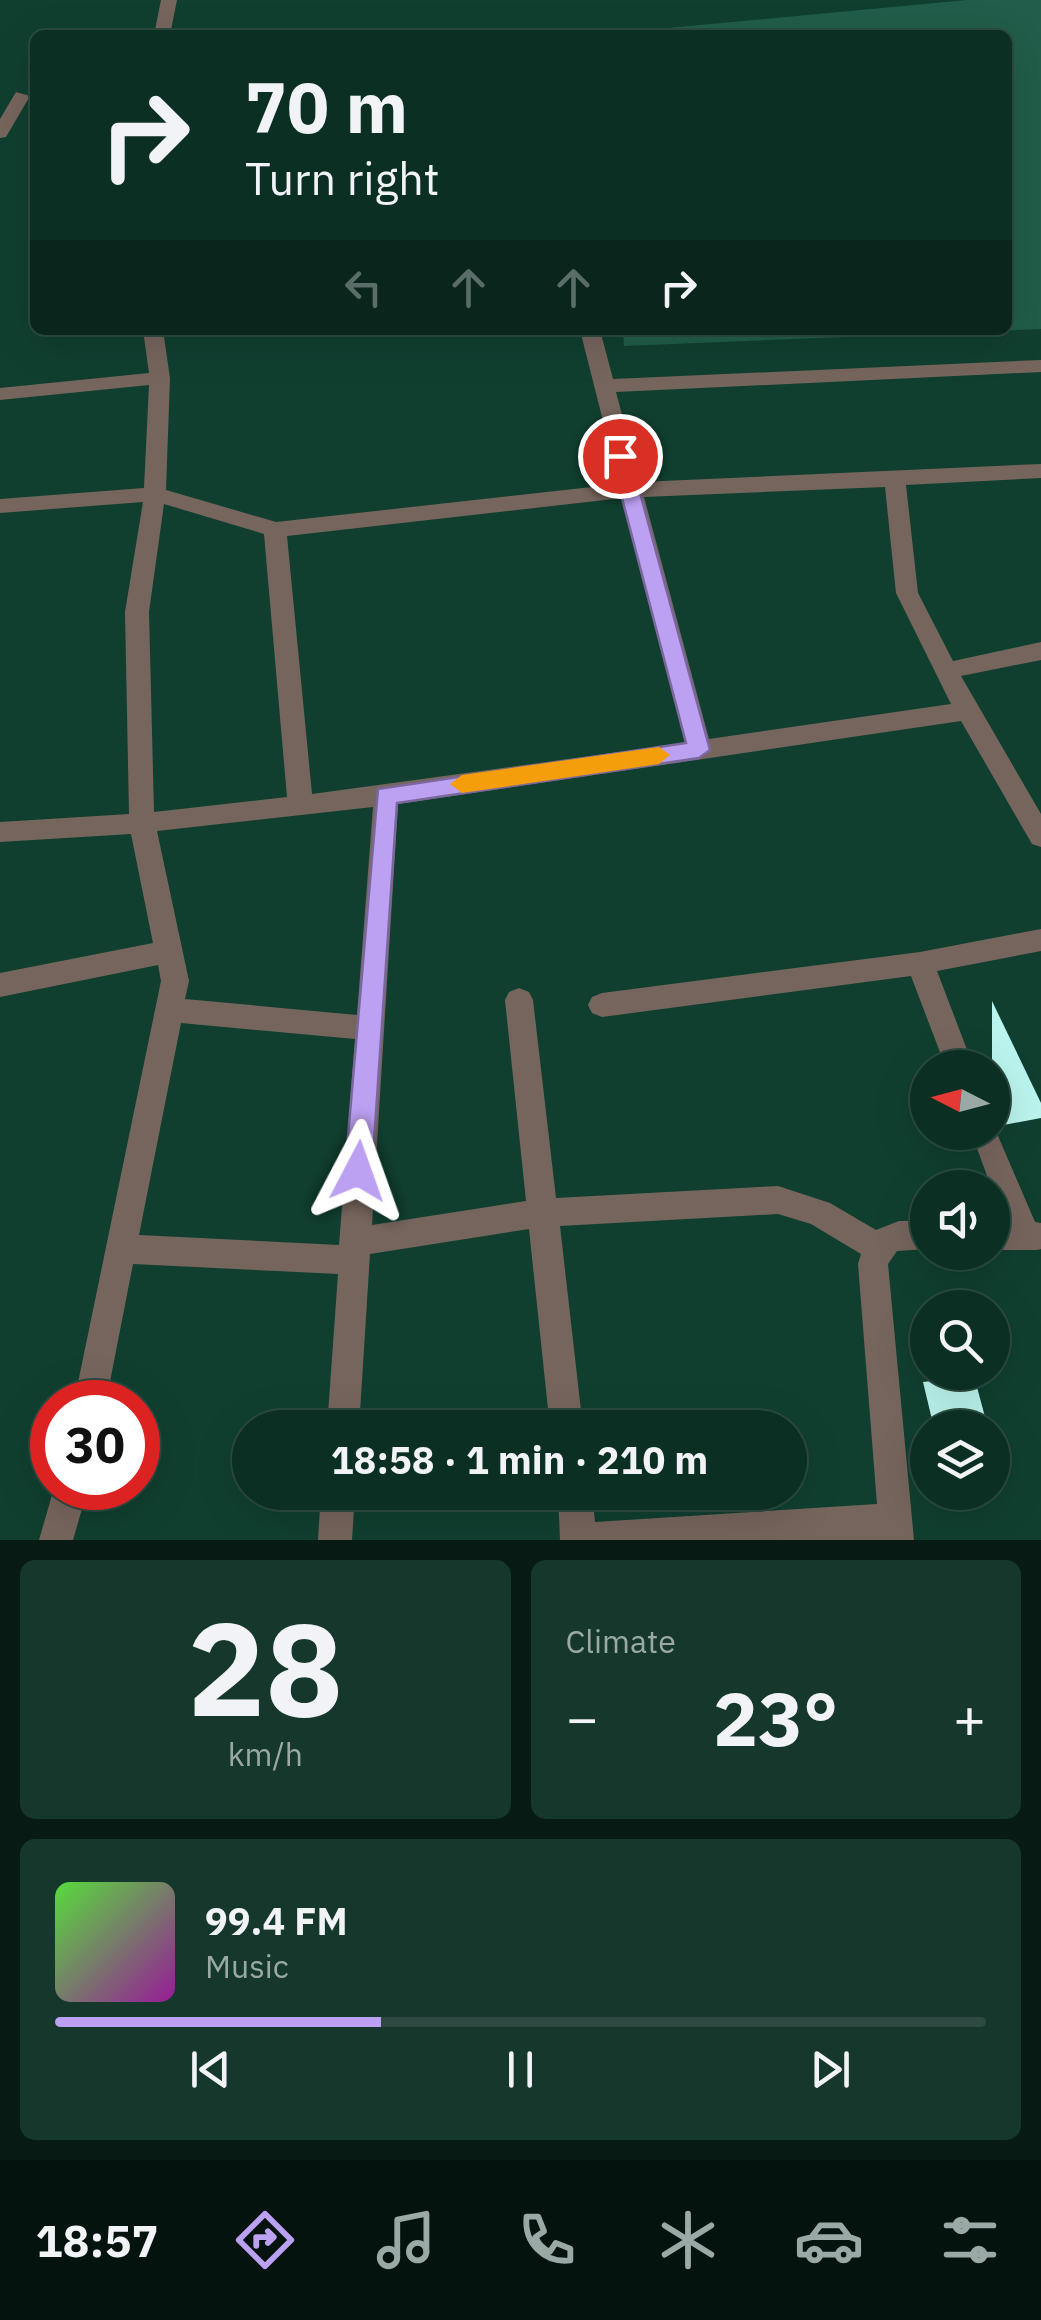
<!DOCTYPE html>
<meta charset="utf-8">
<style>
body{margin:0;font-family:"IBM Plex Sans",sans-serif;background:#15372c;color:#f1f3f6;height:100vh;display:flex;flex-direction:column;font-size:38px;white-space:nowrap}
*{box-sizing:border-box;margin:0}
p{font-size:32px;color:#9aa9a6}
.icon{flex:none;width:55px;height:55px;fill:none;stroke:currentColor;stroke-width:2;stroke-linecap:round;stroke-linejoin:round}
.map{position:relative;height:1540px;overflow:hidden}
.drawer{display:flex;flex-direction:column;gap:20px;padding:20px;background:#071a14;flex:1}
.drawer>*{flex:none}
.hud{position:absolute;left:30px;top:30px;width:982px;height:305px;border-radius:15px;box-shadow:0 10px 40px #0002,0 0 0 2px #2c4a41;background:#0c2f24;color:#f1f3f6;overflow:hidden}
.needle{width:65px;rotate:276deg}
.buttons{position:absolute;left:910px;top:1050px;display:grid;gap:20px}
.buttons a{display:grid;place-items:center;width:100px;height:100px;border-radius:50%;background:#0c2f24;box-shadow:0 10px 40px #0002,0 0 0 2px #2c4a41;font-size:50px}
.speed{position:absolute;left:30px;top:1380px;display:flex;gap:20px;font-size:50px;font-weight:700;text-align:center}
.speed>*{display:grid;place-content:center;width:130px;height:130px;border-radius:50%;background:#0c2f24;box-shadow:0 10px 40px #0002,0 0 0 2px #2c4a41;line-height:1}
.speed .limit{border:15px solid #d22;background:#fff;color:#111}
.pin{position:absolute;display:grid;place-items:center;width:85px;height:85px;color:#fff;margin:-42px;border:5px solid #fff;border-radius:50%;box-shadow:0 2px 10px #0007}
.me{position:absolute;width:110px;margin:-55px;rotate:4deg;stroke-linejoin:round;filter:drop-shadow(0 0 8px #0008)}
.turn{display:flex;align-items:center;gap:35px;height:210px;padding:0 50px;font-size:45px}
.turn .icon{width:130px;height:130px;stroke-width:2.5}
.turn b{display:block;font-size:70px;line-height:85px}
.lanes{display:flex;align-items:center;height:95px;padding:0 50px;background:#0003;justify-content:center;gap:50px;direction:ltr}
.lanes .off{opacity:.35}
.big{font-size:75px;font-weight:700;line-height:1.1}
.drawer .widget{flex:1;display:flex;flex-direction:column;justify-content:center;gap:15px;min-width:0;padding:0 35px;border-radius:15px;background:#15372c}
.drawer .dial{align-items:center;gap:0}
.dial b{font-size:130px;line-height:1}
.song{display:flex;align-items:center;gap:30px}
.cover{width:120px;height:120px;border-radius:15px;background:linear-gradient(135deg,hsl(110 70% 55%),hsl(300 70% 35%))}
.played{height:10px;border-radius:5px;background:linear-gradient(90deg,#bca0f2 35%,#2c4a41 35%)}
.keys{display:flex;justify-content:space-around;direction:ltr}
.heat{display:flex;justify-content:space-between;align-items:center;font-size:55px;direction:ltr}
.drawer .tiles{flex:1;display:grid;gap:20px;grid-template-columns:1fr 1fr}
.widget:last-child{grid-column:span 2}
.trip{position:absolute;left:232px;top:1410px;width:575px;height:100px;border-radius:50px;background:#0c2f24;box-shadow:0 10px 40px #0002,0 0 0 2px #2c4a41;font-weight:700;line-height:100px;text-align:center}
.menu{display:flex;height:160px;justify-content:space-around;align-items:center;background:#05130e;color:#9aa9a6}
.menu .icon{width:70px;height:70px}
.menu .current{color:#bca0f2}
.menu b{font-size:45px;color:#f1f3f6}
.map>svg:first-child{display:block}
</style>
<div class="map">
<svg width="1041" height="1540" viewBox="0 0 1041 1540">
<rect width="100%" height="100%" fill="#103f30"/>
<!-- green -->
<polygon fill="#215d4a" points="967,0 1041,0 1041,329 624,346 623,330 1008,330 1008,35 594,35"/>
<!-- building -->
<g fill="#bbf4ee">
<polygon points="992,1001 1041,1103 1041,1118 998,1126 992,1111"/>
<polygon points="974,1376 988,1428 934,1428 923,1382"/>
</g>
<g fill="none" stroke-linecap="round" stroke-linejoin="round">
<!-- street -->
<g fill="#76655d" fill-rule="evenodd">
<polygon points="161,0 177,0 170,35 154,35"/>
<polygon points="16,92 30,96 6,137 0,138 0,119"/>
<path d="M143,330H163L170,378L166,490L276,522L619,484L580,330H600L613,379L1041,360V372L616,392L640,482L1041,464V478L906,485L918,593L953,661L1041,642V660L961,676L1041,814V847L1032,844L961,721L398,804L372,1225L526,1201L505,1000L509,992L519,988L529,992L533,1000L556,1198L778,1186L830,1203L876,1230L899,1221H928V1249L897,1251L888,1264L914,1540H560L558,1492H592L595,1522L877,1504L858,1264L861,1254L811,1224L778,1214L560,1226L583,1428H550L529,1229L370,1254L359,1428H327L338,1274L133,1264L106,1402H74L161,981L158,965L0,997V973L153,943L131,834L0,842V822L129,814L125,612L143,502L0,513V499L144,488L149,385L0,400V388L149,373ZM885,487L896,593L951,704L709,739L644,497ZM623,498L685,743L312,794L287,536ZM164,504L264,534L287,797L154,812L149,612ZM373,807L357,1015L185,999L189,981L157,831ZM181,1023L355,1039L339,1245L139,1235Z"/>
<polygon points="1041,929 1041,951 937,971 974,1068 946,1068 911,976 602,1017 592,1013 588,1005 592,997 602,993 920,952"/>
<polygon points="992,1122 1035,1222 1041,1223 1041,1249 1037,1250 992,1250 992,1222 1004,1222 971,1132 992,1132"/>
<polygon points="54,1488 88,1488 73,1540 39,1540"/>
<polygon points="321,1492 355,1492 352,1540 318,1540"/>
</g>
</g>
<!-- route -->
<polygon fill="#bca0f2" stroke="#7a689d" stroke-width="2.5" points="620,449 630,456 710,750 699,758 397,803 372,1171 368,1180 358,1183 349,1180 345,1171 378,789 686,743 611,456"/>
<!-- slow -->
<polygon fill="#f59e0b" points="659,747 670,755 659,764 462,793 450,784 462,775"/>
</svg>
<div class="buttons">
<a><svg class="needle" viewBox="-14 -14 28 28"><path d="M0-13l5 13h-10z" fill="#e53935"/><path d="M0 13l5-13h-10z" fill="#9aa9a6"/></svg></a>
<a><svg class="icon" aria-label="sound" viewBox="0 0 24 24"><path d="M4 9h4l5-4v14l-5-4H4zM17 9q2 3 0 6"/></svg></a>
<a><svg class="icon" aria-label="search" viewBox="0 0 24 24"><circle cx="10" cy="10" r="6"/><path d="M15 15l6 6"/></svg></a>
<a><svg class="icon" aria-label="layers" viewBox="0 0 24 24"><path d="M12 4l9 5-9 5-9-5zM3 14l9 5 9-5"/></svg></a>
</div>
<div class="speed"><div class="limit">30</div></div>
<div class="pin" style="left:620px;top:456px;background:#d93025"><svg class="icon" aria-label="arrive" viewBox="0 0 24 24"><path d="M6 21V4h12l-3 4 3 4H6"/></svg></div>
<svg class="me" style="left:358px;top:1171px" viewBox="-20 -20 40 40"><path d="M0-17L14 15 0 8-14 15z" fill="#bca0f2" stroke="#fff" stroke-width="4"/></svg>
<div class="trip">18:58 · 1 min · 210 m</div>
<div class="hud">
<div class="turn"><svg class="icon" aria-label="right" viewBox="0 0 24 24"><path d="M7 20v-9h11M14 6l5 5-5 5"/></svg><div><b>70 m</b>Turn right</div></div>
<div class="lanes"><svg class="icon off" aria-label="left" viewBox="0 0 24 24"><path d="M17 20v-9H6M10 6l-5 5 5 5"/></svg><svg class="icon off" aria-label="ahead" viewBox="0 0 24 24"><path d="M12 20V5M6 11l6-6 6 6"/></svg><svg class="icon off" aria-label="ahead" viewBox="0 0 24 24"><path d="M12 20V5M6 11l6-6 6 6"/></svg><svg class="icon" aria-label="right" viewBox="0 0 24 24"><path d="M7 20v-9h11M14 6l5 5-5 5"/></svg></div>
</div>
</div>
<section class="drawer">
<div class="tiles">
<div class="widget dial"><b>28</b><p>km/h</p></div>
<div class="widget"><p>Climate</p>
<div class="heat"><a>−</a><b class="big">23°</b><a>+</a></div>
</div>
<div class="widget">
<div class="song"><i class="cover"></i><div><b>99.4 FM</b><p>Music</p></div></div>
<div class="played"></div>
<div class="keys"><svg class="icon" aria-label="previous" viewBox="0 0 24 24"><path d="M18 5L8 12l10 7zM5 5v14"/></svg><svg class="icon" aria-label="pause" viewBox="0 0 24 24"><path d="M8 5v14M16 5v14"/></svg><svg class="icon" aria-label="next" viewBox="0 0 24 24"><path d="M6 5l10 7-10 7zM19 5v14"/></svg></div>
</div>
</div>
</section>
<nav class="menu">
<b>18:57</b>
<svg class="icon current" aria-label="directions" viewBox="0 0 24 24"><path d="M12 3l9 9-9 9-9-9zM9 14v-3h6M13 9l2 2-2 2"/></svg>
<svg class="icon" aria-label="music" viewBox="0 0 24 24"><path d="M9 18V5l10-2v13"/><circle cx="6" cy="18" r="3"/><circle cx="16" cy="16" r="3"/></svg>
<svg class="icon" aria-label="phone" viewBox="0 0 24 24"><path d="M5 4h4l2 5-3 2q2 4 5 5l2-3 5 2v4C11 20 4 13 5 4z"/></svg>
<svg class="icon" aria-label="climate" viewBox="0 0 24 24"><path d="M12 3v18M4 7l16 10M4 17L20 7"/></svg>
<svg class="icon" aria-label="car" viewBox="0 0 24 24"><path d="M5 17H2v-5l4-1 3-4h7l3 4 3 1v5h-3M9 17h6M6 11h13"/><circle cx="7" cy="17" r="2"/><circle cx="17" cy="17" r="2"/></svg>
<svg class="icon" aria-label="filters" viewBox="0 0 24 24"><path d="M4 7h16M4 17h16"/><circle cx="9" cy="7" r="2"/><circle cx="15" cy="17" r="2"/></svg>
</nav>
